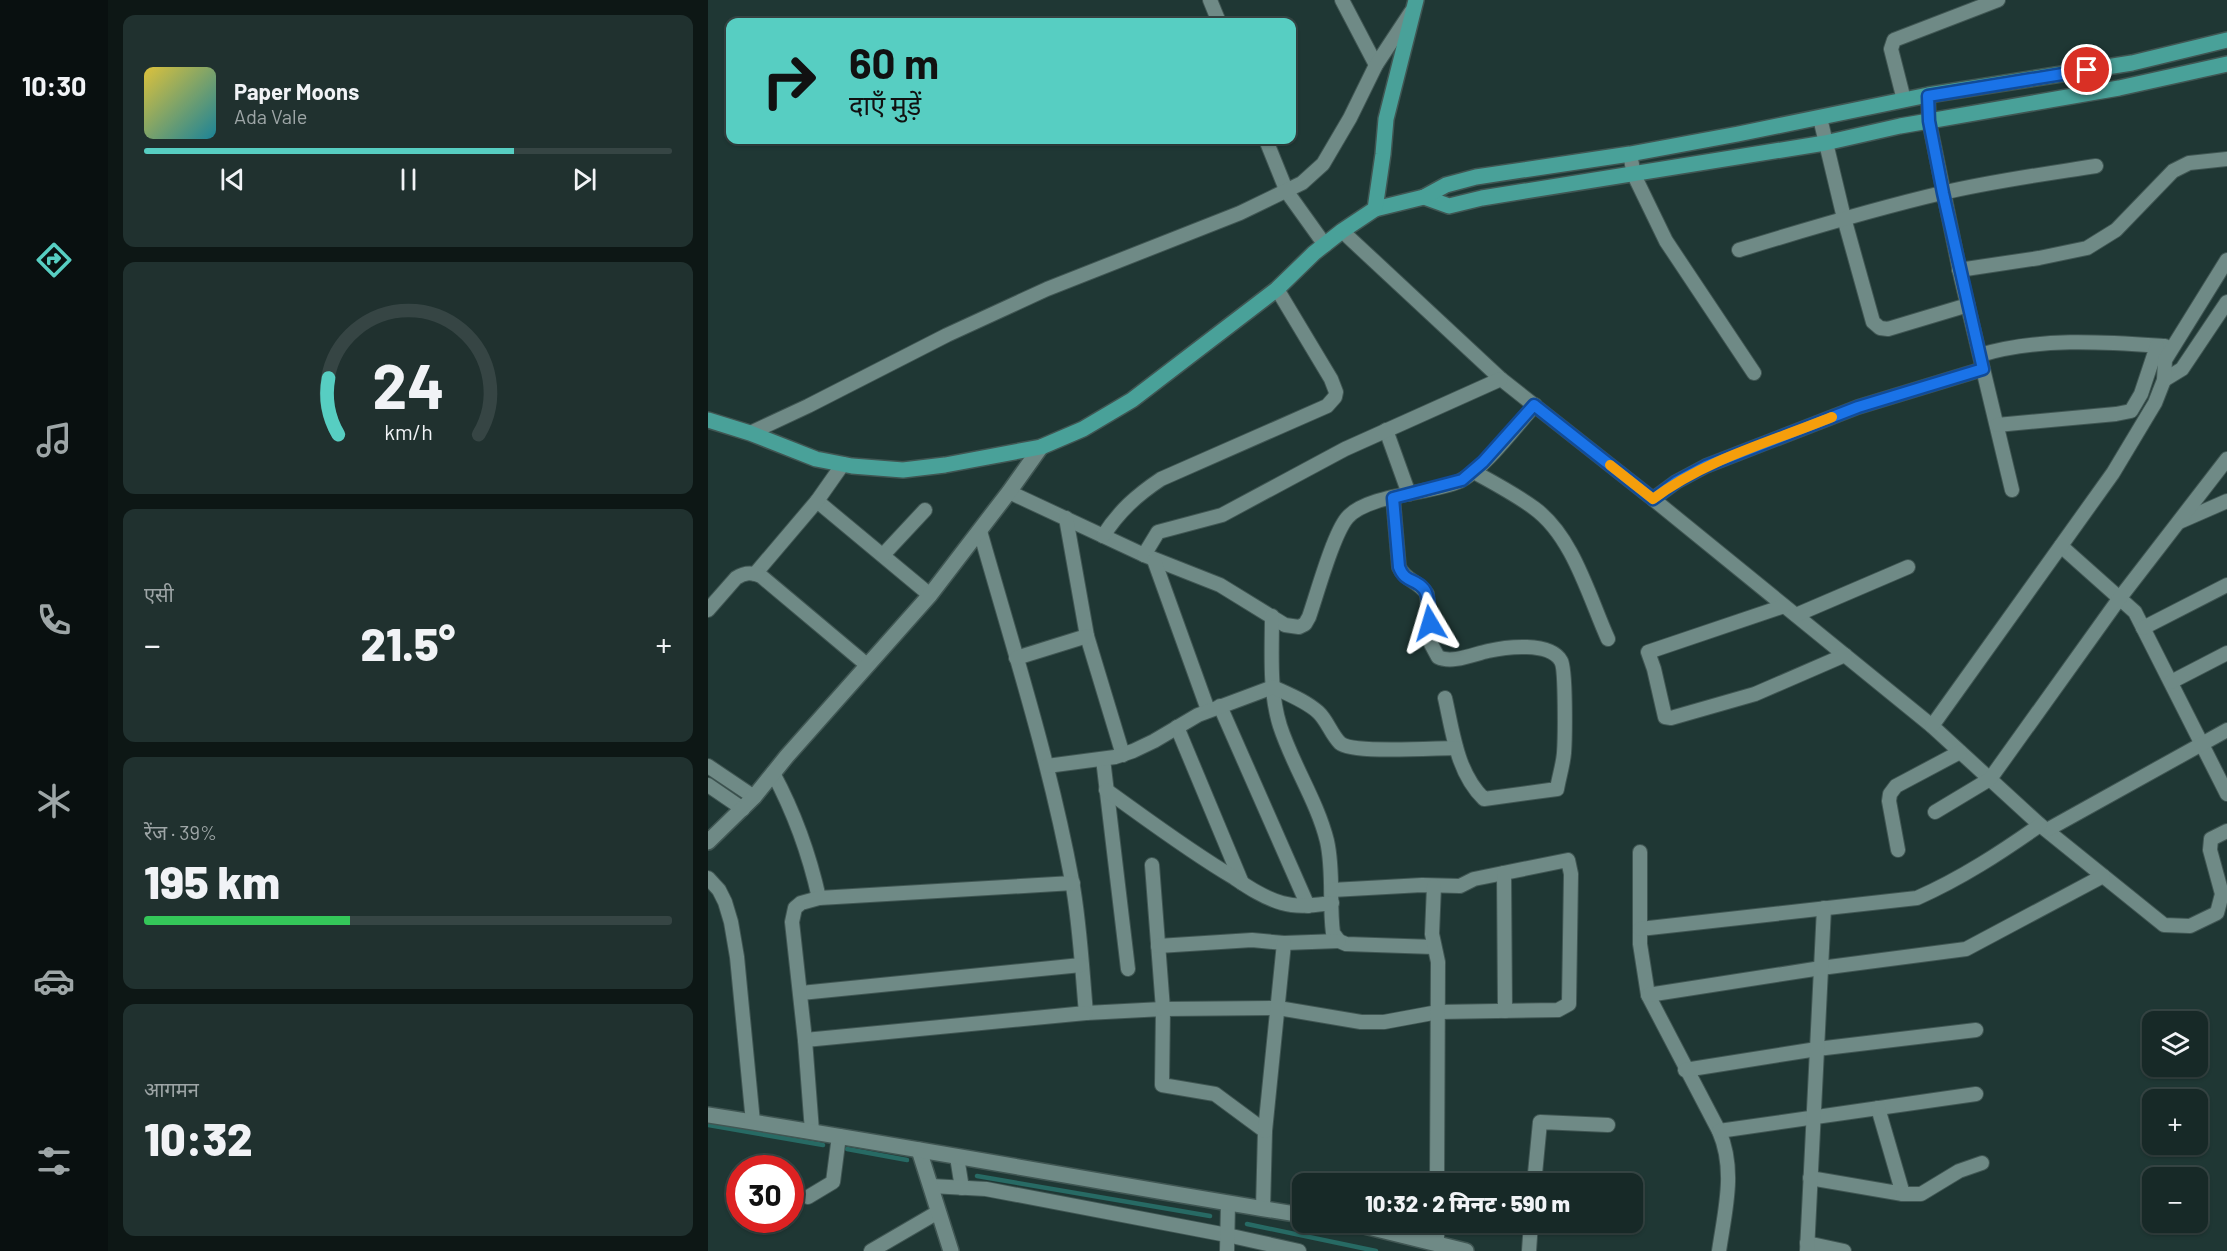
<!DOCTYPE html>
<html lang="hi">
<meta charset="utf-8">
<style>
body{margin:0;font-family:Barlow,"Noto Sans Devanagari",sans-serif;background:#20312f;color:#f1f3f6;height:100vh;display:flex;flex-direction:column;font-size:22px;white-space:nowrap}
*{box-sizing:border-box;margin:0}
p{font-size:20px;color:#9ea6a7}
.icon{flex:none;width:33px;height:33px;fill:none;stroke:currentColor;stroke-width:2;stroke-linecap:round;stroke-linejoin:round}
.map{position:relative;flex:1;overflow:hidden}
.drawer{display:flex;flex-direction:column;gap:15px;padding:15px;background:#0d1715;width:600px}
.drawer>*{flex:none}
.banner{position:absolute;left:18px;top:18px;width:570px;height:126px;border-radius:12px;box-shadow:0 2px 4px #0004,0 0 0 2px #364544;background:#57cec2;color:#111;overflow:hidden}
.buttons{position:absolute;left:1434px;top:1011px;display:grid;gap:12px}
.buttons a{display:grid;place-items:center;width:66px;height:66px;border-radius:12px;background:#172927;box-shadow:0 2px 4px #0004,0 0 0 2px #364544;font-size:30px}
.speed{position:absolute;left:18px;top:1155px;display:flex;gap:12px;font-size:30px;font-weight:700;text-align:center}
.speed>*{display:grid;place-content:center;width:78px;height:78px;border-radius:50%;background:#172927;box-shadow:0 2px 4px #0004,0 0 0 2px #364544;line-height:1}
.speed .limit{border:9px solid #d22;background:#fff;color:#111}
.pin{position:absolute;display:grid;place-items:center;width:51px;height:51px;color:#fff;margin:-26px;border:3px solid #fff;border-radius:50%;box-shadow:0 2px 6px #0007}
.me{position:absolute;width:66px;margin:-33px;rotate:353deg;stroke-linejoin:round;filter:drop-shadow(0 0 4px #0008)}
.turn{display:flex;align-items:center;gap:21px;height:126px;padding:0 24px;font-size:27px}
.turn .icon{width:78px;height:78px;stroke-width:2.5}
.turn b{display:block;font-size:42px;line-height:51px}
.big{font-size:45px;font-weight:800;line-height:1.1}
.drawer .card{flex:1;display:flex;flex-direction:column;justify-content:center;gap:9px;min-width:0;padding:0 21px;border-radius:12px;background:#20312f}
.drawer .dial{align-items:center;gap:0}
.dial svg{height:156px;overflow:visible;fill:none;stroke:#364544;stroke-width:7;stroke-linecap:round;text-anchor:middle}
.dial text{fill:#f1f3f6;stroke:none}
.song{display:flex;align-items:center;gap:18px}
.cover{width:72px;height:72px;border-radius:9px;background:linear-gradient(135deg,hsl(50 70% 55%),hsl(190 70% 35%))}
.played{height:6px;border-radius:3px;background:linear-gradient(90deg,#57cec2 70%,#364544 70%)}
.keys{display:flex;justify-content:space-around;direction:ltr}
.heat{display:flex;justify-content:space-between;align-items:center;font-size:33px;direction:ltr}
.charge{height:9px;border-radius:4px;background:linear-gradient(90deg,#34c759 39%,#364544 0)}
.trip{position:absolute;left:584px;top:1173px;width:351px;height:60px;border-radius:12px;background:#172927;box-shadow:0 2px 4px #0004,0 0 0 2px #364544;font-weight:800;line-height:60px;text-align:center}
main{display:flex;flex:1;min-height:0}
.tabs{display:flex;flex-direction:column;width:108px;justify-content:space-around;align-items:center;background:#091010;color:#9ea6a7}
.tabs .icon{width:42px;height:42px}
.tabs .selected{color:#57cec2}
.tabs b{font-size:27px;color:#f1f3f6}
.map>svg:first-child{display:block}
</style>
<main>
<nav class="tabs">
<b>10:30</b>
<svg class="icon selected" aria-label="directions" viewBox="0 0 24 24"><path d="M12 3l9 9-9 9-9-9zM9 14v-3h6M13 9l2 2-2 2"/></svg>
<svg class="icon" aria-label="music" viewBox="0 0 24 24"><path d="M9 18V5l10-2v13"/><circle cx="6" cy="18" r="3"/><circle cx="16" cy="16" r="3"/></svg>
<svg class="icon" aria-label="phone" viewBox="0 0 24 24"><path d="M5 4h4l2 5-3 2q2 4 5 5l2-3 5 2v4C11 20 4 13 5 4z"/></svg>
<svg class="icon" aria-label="climate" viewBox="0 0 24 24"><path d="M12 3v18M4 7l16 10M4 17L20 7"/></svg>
<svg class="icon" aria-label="car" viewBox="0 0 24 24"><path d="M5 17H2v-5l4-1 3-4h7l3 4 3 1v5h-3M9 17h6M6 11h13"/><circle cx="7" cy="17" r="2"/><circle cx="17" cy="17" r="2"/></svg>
<svg class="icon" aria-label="filters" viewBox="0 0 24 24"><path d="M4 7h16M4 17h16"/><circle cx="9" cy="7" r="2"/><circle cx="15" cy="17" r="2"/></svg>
</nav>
<section class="drawer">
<div class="card">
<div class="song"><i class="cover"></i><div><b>Paper Moons</b><p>Ada Vale</p></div></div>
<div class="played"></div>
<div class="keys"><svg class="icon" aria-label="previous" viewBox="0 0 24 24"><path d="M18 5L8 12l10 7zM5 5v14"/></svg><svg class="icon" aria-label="pause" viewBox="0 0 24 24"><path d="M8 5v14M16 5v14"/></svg><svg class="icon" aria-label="next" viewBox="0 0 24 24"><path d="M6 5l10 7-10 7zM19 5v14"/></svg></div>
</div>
<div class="card dial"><svg viewBox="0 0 100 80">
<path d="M14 69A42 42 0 1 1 86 69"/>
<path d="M14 69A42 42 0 0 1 9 40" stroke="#57cec2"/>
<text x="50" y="56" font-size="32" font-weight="700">24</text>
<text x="50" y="72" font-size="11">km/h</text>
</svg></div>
<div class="card"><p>एसी</p>
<div class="heat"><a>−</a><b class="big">21.5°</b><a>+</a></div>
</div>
<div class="card"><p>रेंज · 39%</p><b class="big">195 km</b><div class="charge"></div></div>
<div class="card"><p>आगमन</p><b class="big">10:32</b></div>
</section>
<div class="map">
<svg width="1519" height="1251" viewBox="0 0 1519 1251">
<rect width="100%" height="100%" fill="#1f3734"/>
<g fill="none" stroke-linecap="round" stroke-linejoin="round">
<!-- stream -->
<g stroke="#276a64" stroke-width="4.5">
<polyline points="0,1125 115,1145"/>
<polyline points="139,1149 199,1160"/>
<polyline points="269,1176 502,1216"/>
<polyline points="539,1224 668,1251"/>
</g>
<!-- minor casing -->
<g stroke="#405653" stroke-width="16">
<g id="minor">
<polyline points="502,0 511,22"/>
<polyline points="634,0 668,65"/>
<polyline points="1220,95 1221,121 1253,277 1304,490"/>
<polyline points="1196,100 1183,49 1186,40 1290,0"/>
<polyline points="1112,118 1136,218 1165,322 1172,328 1180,329 1260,305"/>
<polyline points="558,140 579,192 617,245"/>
<polyline points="922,154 926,175 958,241 1046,373"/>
<polyline points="634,231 793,379 945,499 1224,726 1332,825 1456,925 1482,926 1509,913 1514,894 1502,850 1503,839 1519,831"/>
<path d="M1031,250C1099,229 1166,209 1234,193C1285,181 1337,174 1388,166"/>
<polyline points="1251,270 1331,258 1379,248 1408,230 1465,171 1481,163 1519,159"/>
<path d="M1272,355C1331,337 1397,342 1457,346"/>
<polyline points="1456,380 1474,369 1519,302"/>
<polyline points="1289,425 1408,414 1423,411 1433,394 1449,346"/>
<polyline points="678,430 701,494"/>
<polyline points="42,433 100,406 239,335 339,289 532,213 594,183 615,164 642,118 668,65 703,12"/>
<path d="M766,472C786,483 807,494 826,508C865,536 881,597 900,639"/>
<path d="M301,492L436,555L512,585L577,625L591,627L597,624L601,617C609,594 625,535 639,518C659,494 723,494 752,481C776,469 808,426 827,405"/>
<path d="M685,498L691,567C697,581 711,581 719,594L723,644L730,657C744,664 766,654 780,651C797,647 842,641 853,661C858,669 857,740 856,753C855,765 851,777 849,789L776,799C749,773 745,733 737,698"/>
<polyline points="945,499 968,482 998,466 1150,407 1275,369"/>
<polyline points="109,501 222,595"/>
<polyline points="358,518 379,636 415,755"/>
<polyline points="1471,522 1519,501"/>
<path d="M272,531C305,647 342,762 364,881C372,924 374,969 378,1013L455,1009L454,1085L507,1094L557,1131L555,1209"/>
<path d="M395,536C411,511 429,495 453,479L619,406L627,397L628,392L623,379L569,289"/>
<polyline points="1353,546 1427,612 1519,794"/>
<polyline points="175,555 217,510"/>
<polyline points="436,555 450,532 514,515 637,449 793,379"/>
<polyline points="446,560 500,710"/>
<polyline points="47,574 109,501 135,464"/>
<polyline points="1076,606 940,652 946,669 957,717 963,718 1047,694 1137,655"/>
<path d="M0,610L28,578C37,572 44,572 53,576L159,665"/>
<polyline points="1088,615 1200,567"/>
<path d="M564,616C564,652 561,691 572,726C585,766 609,801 619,841C626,872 621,903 625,933L631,941L638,944L726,947"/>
<polyline points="1435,628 1519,585"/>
<polyline points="308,658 379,636"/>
<polyline points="1463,682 1519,653"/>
<polyline points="512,706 600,906"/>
<polyline points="1224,726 1405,473 1447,403 1456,380 1457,360 1519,260"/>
<polyline points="469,727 534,883"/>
<polyline points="395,759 420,969"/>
<polyline points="0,766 46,797"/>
<path d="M339,766L407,757L425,751L446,741L490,715L565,687C580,694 598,701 610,712C619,720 623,734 632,743C644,754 727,748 748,748"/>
<path d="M65,773C87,814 101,853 111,898"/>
<polyline points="0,785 35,809"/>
<path d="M398,790C440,820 481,851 525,877C540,887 556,898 574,903C591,908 607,905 624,903"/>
<polyline points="1227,812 1282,779 1411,599 1519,459"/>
<polyline points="1339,830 1519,730"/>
<polyline points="1190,850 1181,801 1182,794 1188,786 1252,752"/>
<path d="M932,852V944L940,995L1011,1131C1028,1170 1017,1210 1011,1251"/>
<polyline points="444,865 455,1009 570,1008 653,1022 676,1022 730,1012 850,1010 861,1004 863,874 860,860 766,879 752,886 714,885 624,890"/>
<polyline points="796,873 797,1011"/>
<polyline points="0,878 11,890 17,902 23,922 29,957 45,1122"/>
<polyline points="726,886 724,934 730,962 729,1184"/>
<path d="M932,929L1209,898C1254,878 1292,853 1332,825"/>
<polyline points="450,946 544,940 576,943 631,941"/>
<polyline points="93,993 373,965"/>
<polyline points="940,995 1113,968 1258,949 1395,876"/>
<polyline points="97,1040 378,1013"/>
<polyline points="977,1070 1109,1049 1268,1030"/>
<polyline points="104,1131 97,1040 84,922 87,908 93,903 111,898 365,883"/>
<polyline points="557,1131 576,943"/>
<polyline points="1011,1131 1268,1094"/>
<polyline points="249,1157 254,1188"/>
<polyline points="1102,1178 1195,1194 1170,1108"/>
<polyline points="826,1184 832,1122 900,1125"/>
<polyline points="223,1186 278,1189 519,1235 591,1251"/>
<polyline points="1195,1194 1213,1194 1251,1171 1274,1163"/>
<polyline points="100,1197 125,1182 131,1136"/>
<polyline points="1099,1243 1136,1251"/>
<polyline points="729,1244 729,1222"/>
<polyline points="163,1251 230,1212"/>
<polyline points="519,1251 520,1203"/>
<polyline points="821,1251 823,1222"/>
<polyline points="1099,1251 1116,908"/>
</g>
</g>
<!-- tertiary casing -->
<g stroke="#405653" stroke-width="18">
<polyline id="tertiary" points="211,1150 243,1251"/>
</g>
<!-- secondary casing -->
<g stroke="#405653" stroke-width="18">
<g id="secondary">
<polyline points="0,842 46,797 79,756 222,595 301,492 333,447"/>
<path d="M0,1115C198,1146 396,1183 594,1215"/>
<polyline points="640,1222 758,1251"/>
</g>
</g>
<!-- primary casing -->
<g stroke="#405653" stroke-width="18">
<g id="primary">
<polyline points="716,197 741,206 774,198 1117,143 1192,126 1411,88 1519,64"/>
<polyline points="667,209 716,197 738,185 768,177 922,154 1030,134 1220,95 1424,63 1519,40"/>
<polyline points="0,420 42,433 108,459 144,466 195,470 237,465 333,447 375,429 424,400 569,289 606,253 634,231 667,209 675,154 678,119 708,0"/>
</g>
</g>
<!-- minor -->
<use href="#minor" stroke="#6f8a86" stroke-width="14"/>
<!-- tertiary -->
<use href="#tertiary" stroke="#6f8a86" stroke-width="15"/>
<!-- secondary -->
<use href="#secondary" stroke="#6f8a86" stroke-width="15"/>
<!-- primary -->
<use href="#primary" stroke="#49a199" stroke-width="15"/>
</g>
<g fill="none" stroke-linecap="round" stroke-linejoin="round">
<!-- route casing -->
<g stroke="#114b97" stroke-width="15">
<path id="route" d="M722,623C721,613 722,597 716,589C707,578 697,583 691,567L685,498L754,480L775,462L826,405L945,499L968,482L998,466L1150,407L1275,369L1235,193L1221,121L1220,96L1379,70"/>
</g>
<!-- route -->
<use href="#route" stroke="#1a73e8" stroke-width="10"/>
<!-- slow -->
<path stroke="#f59e0b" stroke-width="10" d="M902,465L945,499C998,459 1063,442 1124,417"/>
</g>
</svg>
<div class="buttons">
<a><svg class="icon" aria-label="layers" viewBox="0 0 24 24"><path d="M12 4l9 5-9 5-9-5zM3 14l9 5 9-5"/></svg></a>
<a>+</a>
<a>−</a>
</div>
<div class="speed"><div class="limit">30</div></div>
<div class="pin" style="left:1379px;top:70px;background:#d93025"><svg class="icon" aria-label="arrive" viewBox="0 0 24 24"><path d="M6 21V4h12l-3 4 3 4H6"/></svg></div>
<svg class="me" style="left:722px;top:623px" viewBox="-20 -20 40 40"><path d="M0-17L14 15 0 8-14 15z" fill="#1a73e8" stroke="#fff" stroke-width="4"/></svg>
<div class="trip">10:32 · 2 मिनट · 590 m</div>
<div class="banner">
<div class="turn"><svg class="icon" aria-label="right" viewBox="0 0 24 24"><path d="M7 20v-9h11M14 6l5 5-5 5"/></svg><div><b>60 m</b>दाएँ मुड़ें</div></div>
</div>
</div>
</main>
